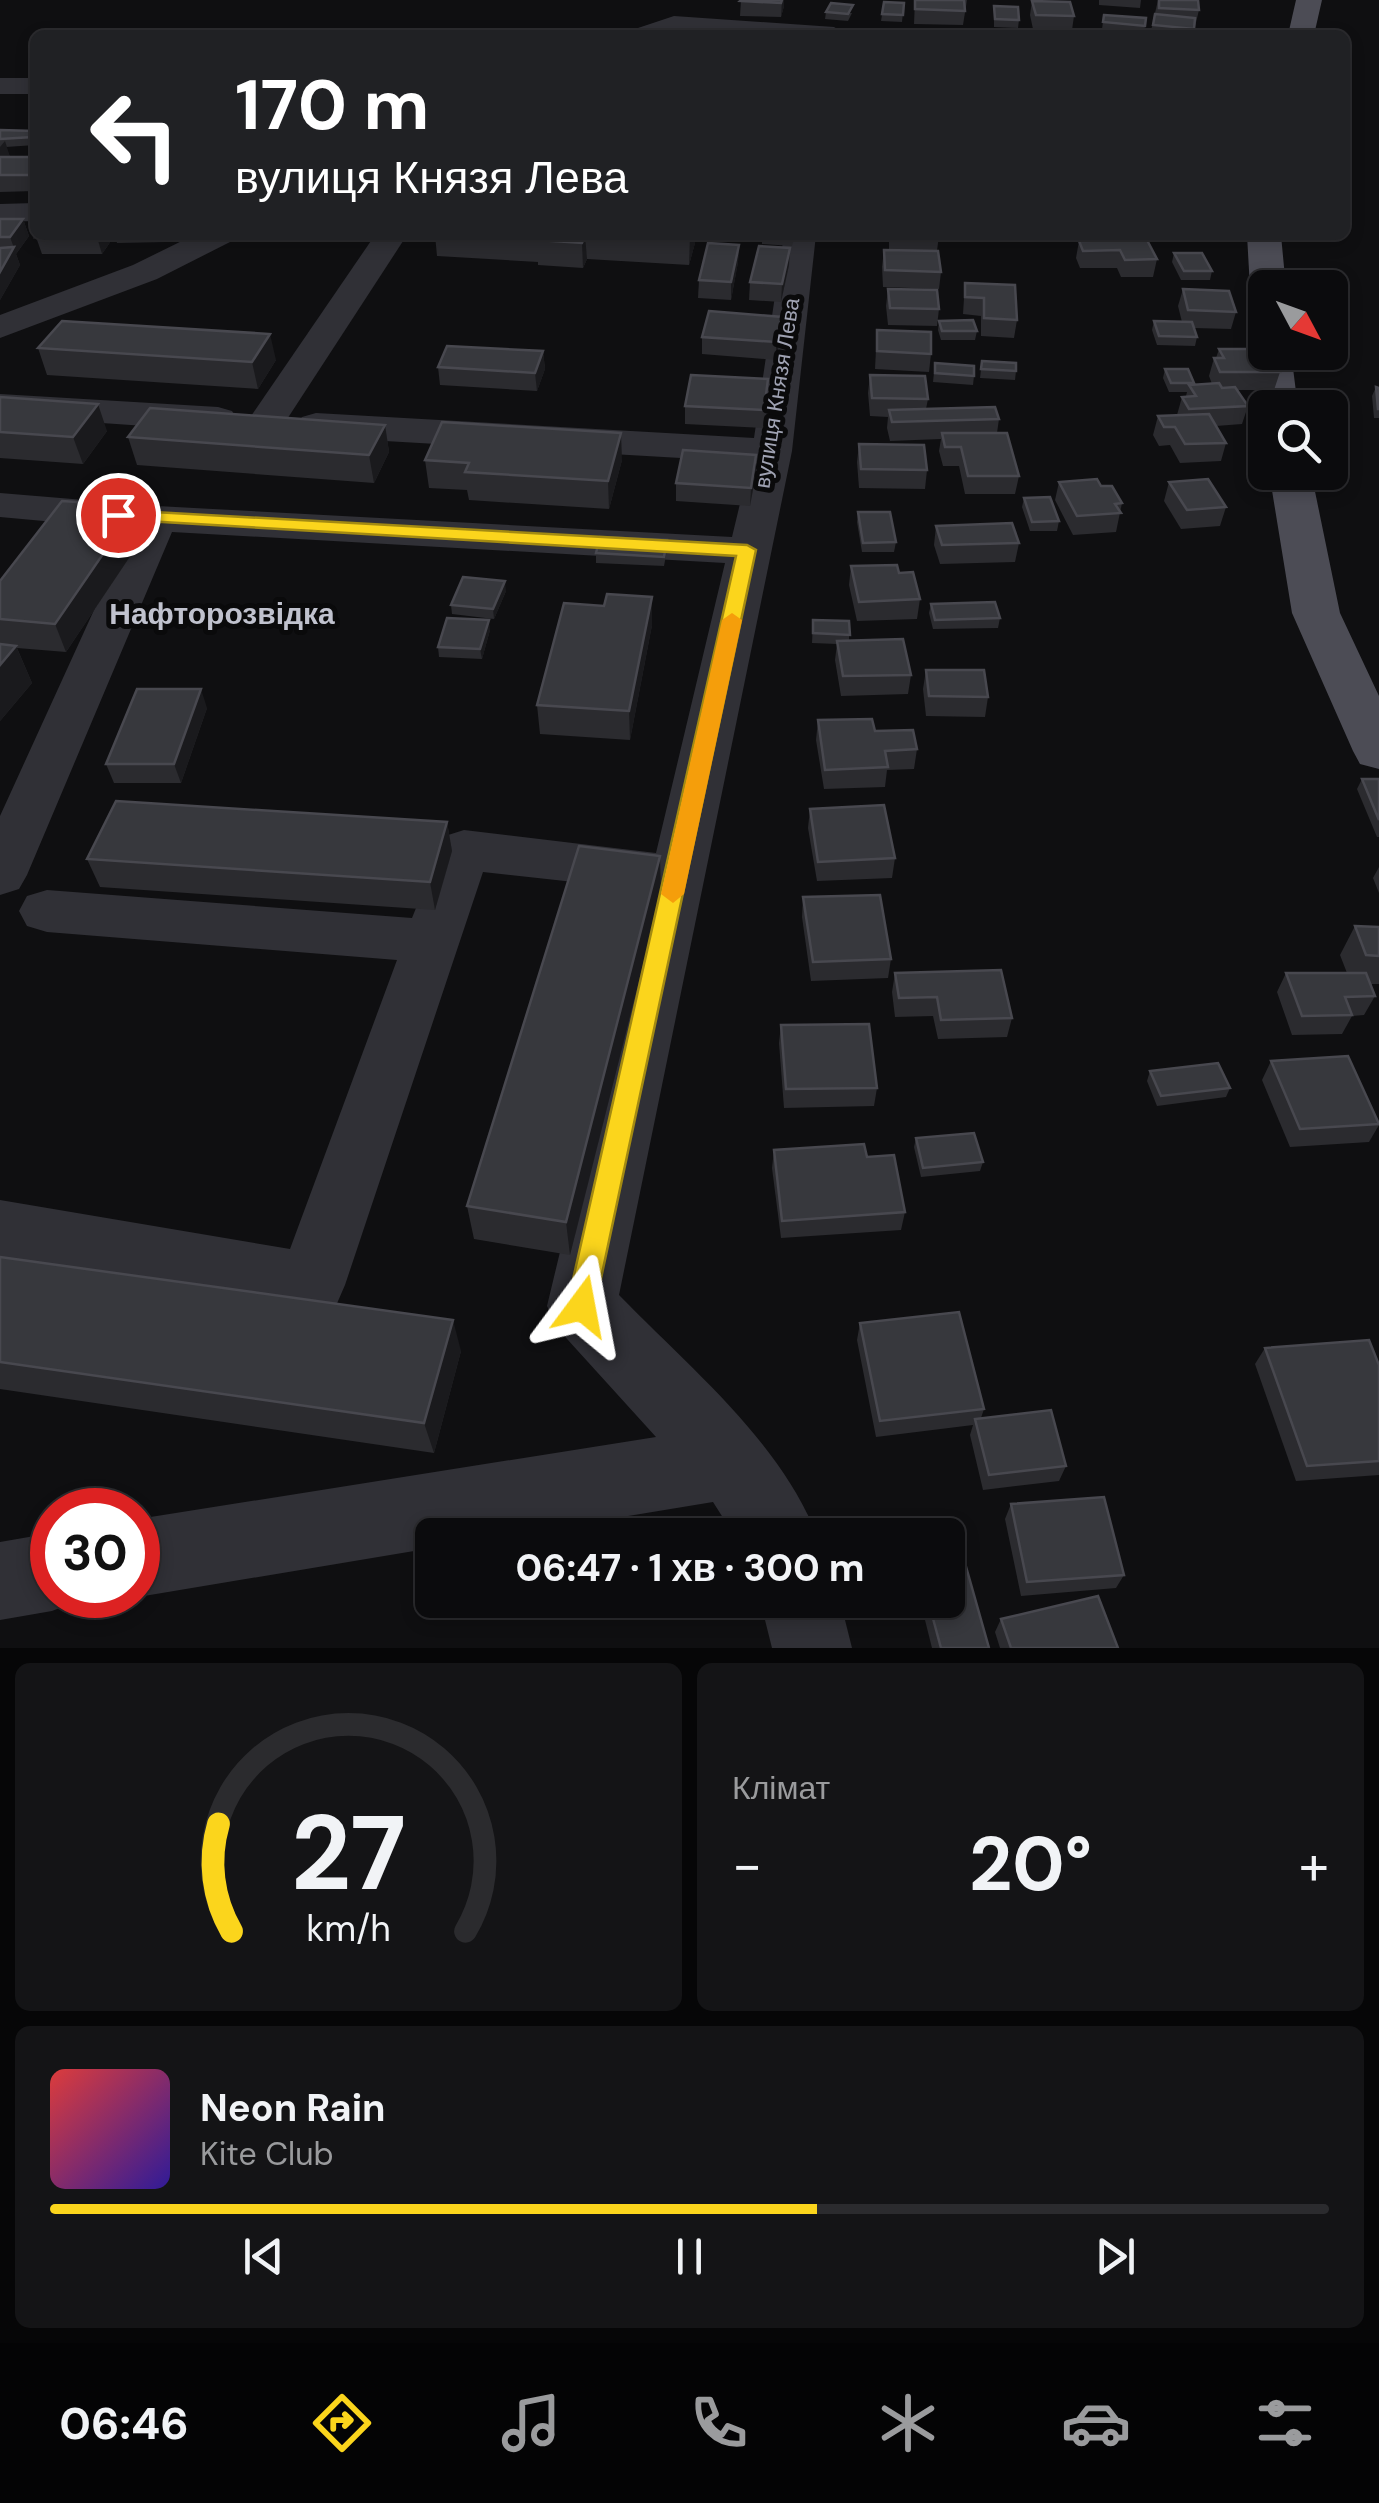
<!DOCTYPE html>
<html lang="uk">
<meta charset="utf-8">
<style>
body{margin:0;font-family:"DM Sans",sans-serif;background:#141416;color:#f1f3f6;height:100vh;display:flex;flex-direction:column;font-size:38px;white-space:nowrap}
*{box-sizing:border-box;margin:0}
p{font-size:32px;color:#9a9b9d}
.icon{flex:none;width:55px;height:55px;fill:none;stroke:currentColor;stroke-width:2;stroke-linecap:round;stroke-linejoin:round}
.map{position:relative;height:1648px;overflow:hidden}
.drawer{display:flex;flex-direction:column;gap:15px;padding:15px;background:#060607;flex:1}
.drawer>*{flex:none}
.guide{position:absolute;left:30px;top:30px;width:1320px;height:210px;border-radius:15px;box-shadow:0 5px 15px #0003,0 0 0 2px #2b2b2e;background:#202124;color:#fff;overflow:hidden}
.needle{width:65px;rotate:131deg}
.tools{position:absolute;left:1248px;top:270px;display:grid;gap:20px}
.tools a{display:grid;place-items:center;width:100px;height:100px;border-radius:15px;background:#0b0b0d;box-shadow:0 5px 15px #0003,0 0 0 2px #2b2b2e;font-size:50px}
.speed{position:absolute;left:30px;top:1488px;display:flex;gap:20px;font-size:50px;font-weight:700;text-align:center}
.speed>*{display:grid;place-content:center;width:130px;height:130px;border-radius:50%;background:#0b0b0d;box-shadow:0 5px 15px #0003,0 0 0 2px #2b2b2e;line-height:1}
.speed .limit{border:15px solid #d22;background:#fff;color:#111}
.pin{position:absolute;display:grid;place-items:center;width:85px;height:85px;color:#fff;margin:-42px;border:5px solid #fff;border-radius:50%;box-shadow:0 2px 10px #0007}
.me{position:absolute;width:110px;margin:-55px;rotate:13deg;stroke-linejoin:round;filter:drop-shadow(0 0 8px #0008)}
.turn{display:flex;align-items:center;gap:35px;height:210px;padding:0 40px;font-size:45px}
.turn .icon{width:130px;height:130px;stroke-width:2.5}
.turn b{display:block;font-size:70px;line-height:85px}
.big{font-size:75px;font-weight:700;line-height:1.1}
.drawer .widget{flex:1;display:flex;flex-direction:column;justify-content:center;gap:15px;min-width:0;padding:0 35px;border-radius:15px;background:#141416}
.drawer .dial{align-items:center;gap:0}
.dial svg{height:260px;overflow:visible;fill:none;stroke:#2b2b2e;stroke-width:7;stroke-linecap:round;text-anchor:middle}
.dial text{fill:#f1f3f6;stroke:none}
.song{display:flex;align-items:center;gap:30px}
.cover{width:120px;height:120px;border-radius:15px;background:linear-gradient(135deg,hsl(0 70% 55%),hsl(250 70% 35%))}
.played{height:10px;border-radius:5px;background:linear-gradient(90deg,#fbd51c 60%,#2b2b2e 60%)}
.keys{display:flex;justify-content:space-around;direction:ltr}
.heat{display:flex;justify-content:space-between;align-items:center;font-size:55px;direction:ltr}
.drawer .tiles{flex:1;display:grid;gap:15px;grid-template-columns:1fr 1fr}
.widget:last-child{grid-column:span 2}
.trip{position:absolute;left:415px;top:1518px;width:550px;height:100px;border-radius:15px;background:#0b0b0d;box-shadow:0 5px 15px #0003,0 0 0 2px #2b2b2e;font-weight:700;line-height:100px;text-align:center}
.menu{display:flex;height:160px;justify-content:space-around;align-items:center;background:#040405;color:#9a9b9d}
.menu .icon{width:70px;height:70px}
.menu .on{color:#fbd51c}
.menu b{font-size:45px;color:#f1f3f6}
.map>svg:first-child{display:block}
</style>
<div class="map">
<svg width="1379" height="1648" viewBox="0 0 1379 1648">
<rect width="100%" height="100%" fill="#0f0f11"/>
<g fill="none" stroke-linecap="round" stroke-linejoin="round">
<!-- minor -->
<g fill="#303036" fill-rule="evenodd">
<polygon points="674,16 834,27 847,35 628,35 632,30"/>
<rect x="0" y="78" width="35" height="16"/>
<polygon points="35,203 35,221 0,222 0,204"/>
<polygon points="194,235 235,235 230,242 157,279 0,338 0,315 133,265"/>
<polygon points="375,235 407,235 280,430 252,430 247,422"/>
<path d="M784,235H816L792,451L619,1295C690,1368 778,1439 817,1535H734L713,1502L513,1535H432V1548L138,1597L134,1595H138V1519L656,1437L558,1329L547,1306L647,890L483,872L345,1285L335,1308L311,1317L0,1260V1200L290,1249L397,960L47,932L27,926L19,911L27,896L47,890L412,918L445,836L464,830L656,853L725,563L172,532L27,875L19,889L0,895V816L131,529L0,517V493L157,506L732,537L750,462L316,437L302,433L297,425L302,417L316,413L754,438Z"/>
<polygon points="0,394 218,407 232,411 237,419 232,427 218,431 0,416"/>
<polygon points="52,1533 52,1595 82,1595 80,1600 52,1611 0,1620 0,1542"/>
<polygon points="760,1600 840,1600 852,1648 772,1648"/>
</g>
<!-- major -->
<g fill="#4c4c55" fill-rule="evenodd">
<polygon points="1296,0 1322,0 1314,35 1288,35"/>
<polygon points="1247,235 1281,235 1286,288 1265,288 1265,298 1250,288"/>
<polygon points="1265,342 1265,352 1291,352 1298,408 1265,408 1265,417 1258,408 1253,352"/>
<polygon points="1269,472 1311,472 1340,613 1379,696 1379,769 1360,764 1353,751 1292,613"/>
</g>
</g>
<!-- wall -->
<g fill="#2b2b2f">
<polygon points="741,0 784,0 784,6 781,17 740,16"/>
<polygon points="915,0 967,0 963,25 914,24"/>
<polygon points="1099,0 1141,0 1140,8 1099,5"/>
<polygon points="1158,0 1198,0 1199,10 1193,35 1150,35"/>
<polygon points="1032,1 1074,16 1072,30 1033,29 1030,15"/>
<polygon points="884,2 904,3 902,22 881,21"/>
<polygon points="994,6 1019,20 1018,28 994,27"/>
<polygon points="826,12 852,13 848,21 825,19"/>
<polygon points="1104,15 1146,18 1144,33 1102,29"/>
<polygon points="0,130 35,131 35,145 6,147 10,157 35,157 35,191 0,192"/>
<polygon points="0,219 23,219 29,236 16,254 20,265 0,300"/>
<polygon points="115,235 102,254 42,254 36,237"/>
<polygon points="115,235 169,235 166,242 117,243"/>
<polygon points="435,235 695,235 695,243 689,265 587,259 583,268 538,265 538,262 437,256"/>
<polygon points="762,235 795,235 792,246 762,244"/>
<polygon points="889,235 939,235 937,251 941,272 939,289 883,287 882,267 884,250 916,251 889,249"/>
<polygon points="1079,241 1157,259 1153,277 1121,277 1117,268 1080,268 1076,258"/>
<polygon points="739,245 738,262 731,300 698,298 699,280"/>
<polygon points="1174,253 1212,271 1210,280 1181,280 1172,262"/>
<polygon points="789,265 781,302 749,300 750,282"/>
<polygon points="965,283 1017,320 1014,338 981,336 981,316 963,314"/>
<polygon points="888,289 939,309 937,326 888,325 886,306"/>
<polygon points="1183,289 1236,312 1231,329 1194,328 1197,337 1195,346 1157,345 1152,330 1154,321 1182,322 1178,306"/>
<polygon points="782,317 781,334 776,360 702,354 702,337"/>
<polygon points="939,321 977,331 975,340 941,340 938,330"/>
<polygon points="877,330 931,354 929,372 875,369"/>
<polygon points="38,348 276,360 258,389 47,375"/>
<polygon points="1219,349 1280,372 1274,390 1237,390 1248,406 1242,424 1216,426 1226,443 1221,461 1180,463 1170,445 1159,446 1153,435 1158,416 1177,415 1182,397 1186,396 1187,392 1169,392 1163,378 1165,369 1194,383 1193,385 1212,384 1209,376 1214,358 1216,358"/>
<polygon points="543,351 545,369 537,391 440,385 438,367"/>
<polygon points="982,361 1016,371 1015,380 980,378"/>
<polygon points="935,363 974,376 973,385 933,382"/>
<polygon points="870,375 928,399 926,409 999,419 997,433 1019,476 1015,494 965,494 959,466 943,466 939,451 941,439 890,441 887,428 888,417 870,416 868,393"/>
<polygon points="768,379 764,428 685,424 685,406"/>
<polygon points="1376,387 1379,388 1379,418 1374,418 1372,396"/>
<polygon points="0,397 107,431 83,464 0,458"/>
<polygon points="385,425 389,452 374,483 137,465 128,437"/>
<polygon points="859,444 927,470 925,489 859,488 857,462"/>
<polygon points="425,460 622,460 609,509 469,500 467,490 429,488"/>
<polygon points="756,473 750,506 676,501 676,483"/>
<polygon points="1059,482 1101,486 1122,503 1116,532 1073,535 1055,500"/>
<polygon points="1169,482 1226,507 1220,526 1181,529 1164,501"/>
<polygon points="1024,498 1059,521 1057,531 1030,531 1022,507"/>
<polygon points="858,512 896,542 894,552 862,552 857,522"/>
<polygon points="936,526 1019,543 1015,562 940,564 934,545"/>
<polygon points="145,534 66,652 17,648 32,683 0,721 0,581"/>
<polygon points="667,540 667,550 664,566 596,563 596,553"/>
<polygon points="851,566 899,573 920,599 917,619 857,621 849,585"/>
<polygon points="506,591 494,619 452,614 451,605"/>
<polygon points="931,604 1000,618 998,628 933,629 929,613"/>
<polygon points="813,620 849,621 849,641 911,675 908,694 841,696 835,660 837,644 812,643"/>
<polygon points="652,625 630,740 540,734 537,705"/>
<polygon points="490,630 482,659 439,657 438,647"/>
<polygon points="926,670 988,697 985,717 926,716 923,689"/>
<polygon points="207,708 181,783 114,783 106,764"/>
<polygon points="818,720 875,731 917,749 914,769 887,770 885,787 824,789 816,740"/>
<polygon points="1362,779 1379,779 1379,837 1377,837 1357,789"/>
<polygon points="810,809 895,858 892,878 817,881 808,828"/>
<polygon points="447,822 452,851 435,910 100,887 87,859"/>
<polygon points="1379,867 1379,893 1373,878"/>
<polygon points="661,893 570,1255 474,1239 467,1206"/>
<polygon points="803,897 891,959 888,978 811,981 802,917"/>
<polygon points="1355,926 1379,927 1379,984 1370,984 1375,996 1364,1015 1352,1016 1342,1034 1292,1035 1277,992 1286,973 1347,973 1340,955"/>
<polygon points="895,973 1012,1018 1007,1037 938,1039 933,1016 895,1017 892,992"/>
<polygon points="781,1025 877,1088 874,1106 784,1108 779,1043"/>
<polygon points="1271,1061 1379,1122 1379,1125 1369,1142 1290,1147 1262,1080"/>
<polygon points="1150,1071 1230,1088 1226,1097 1157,1106 1147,1081"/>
<polygon points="916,1138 983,1162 980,1171 921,1177 914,1147"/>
<polygon points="774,1150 867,1157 905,1212 901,1230 781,1238 772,1168"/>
<polygon points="0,1257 461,1351 434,1453 0,1389"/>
<polygon points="860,1323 984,1409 981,1418 1066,1466 1059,1481 983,1490 970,1435 973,1425 876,1437 857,1340"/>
<polygon points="1265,1348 1379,1365 1379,1475 1296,1481 1255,1364"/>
<polygon points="1011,1504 1124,1575 1116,1588 1021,1596 1005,1519"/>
<polygon points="920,1600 948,1600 989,1648 932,1648"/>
<polygon points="1001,1619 1118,1648 1000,1648 995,1632"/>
</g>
<!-- shaded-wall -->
<g fill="#1a1a1d">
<polygon points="782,0 784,0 784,6 781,17"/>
<polygon points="5,141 10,157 0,170 0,147"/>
<polygon points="23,219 29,236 16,254 20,265 0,300 0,272 14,248 10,237"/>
<polygon points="99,235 115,235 102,254 97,237"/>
<polygon points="585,235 587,259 583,268 582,243"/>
<polygon points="690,235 695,235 695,243 689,265"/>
<polygon points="739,245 738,262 731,300 731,282"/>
<polygon points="790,248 789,265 781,302 782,284"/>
<polygon points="782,317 781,334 776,360 776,342"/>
<polygon points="270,334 276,360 258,389 252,362"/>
<polygon points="543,351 545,369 537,391 535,373"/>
<polygon points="98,404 107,431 83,464 73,437"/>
<polygon points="385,425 389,452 374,483 369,455"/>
<polygon points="621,433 622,460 609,509 608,481"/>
<polygon points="756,455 756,473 750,506 751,488"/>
<polygon points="136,506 145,534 66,652 55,624"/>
<polygon points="505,581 506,591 494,619 493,609"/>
<polygon points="652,597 652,625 630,740 629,711"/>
<polygon points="489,620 490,630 482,659 480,649"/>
<polygon points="16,646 32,683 0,721 0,665"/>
<polygon points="201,689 207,708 181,783 174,764"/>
<polygon points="447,822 452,851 435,910 430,882"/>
<polygon points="660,856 661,893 570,1255 566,1222"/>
<polygon points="453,1320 461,1351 434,1453 424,1423"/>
</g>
<!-- building -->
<g fill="#37383d" stroke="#48484f" stroke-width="2.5">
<polygon points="741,0 782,0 781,3 740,1"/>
<polygon points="915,0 964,0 965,11 915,9"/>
<polygon points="1159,0 1198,0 1199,10 1159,8"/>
<polygon points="1032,1 1070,2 1074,16 1036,15"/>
<polygon points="884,2 904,3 903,15 882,14"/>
<polygon points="831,3 853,5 848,14 826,12"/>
<polygon points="994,6 1018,7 1019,20 995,19"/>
<polygon points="1155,14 1195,18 1194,29 1153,25"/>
<polygon points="1104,15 1146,18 1145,26 1103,22"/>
<polygon points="736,31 775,33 774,35 735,35"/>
<polygon points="0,130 35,131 35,135 33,137 0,139"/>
<rect x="0" y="157" width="35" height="18"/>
<polygon points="0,219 23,219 10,237 0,237"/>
<polygon points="38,235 99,235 97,237 36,237"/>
<polygon points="506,235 585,235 582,243 536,240 538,237"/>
<polygon points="606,235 690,235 689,240"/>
<polygon points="1147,240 1157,259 1125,260 1120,250 1083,251 1079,241"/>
<polygon points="708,243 739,245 731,282 699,280"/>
<polygon points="759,246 790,248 782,284 750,282"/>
<polygon points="14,247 0,272 0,248"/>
<polygon points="884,250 938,251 941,272 885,270"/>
<polygon points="1174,253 1202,253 1212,271 1184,271"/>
<polygon points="965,283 1015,285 1017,320 984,318 984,298 965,297"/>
<polygon points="888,289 937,290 939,309 890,308"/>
<polygon points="1183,289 1229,291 1236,312 1188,310"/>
<polygon points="709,311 782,317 776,342 702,337"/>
<polygon points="973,320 977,331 942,331 939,321"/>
<polygon points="62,321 270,334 252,362 38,348"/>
<polygon points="1154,321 1192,322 1197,337 1159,336"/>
<polygon points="877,330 931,332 931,354 877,351"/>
<polygon points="447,346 543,351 535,373 438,367"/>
<polygon points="1219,349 1265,349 1265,352 1269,352 1280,372 1220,372 1214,358 1224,358"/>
<polygon points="982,361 1016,363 1016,371 981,369"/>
<polygon points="935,363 974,366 974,376 935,373"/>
<polygon points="1165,369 1188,369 1194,383 1171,383"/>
<polygon points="691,375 768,379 764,410 685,406"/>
<polygon points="870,375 925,376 928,399 872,398"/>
<polygon points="1219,383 1222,388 1235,387 1248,406 1189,409 1182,397 1196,396 1189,385"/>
<polygon points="1376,387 1379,388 1379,409 1378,409"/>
<polygon points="0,397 98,404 73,437 0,432"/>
<polygon points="995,407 999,419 892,422 889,410"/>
<polygon points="150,408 385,425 369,455 128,437"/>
<polygon points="1209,414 1226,443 1185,444 1175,427 1164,427 1158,416"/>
<polygon points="442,422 621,433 608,481 465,472 469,463 425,460"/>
<polygon points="942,433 1007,433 1019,476 968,476 961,447 945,447"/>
<polygon points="859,444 924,445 927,470 861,469"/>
<polygon points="683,450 756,455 751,488 676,483"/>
<polygon points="1097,479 1101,486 1112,486 1122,503 1115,504 1121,513 1077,516 1059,482"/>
<polygon points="1208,479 1226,507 1187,510 1169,482"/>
<polygon points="1050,497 1059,521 1032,522 1024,498"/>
<polygon points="62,501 136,506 55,624 0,619 0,581"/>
<polygon points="858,512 890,512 896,542 863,543"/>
<polygon points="1012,523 1019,543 942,545 936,526"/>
<polygon points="600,537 667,540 664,557 596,553"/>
<polygon points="897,565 899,573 913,572 920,599 859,602 851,566"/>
<polygon points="463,577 505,581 493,609 451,605"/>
<polygon points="607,594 652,597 629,711 537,705 564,603 604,606"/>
<polygon points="995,602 1000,618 935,620 931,604"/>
<polygon points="447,618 489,620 480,649 438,647"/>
<polygon points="813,620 849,621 850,635 813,633"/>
<polygon points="903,639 911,675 843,676 837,641"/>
<polygon points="0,644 16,646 0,665"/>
<polygon points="926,670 984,670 988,697 929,696"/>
<polygon points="137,689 201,689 174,764 106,764"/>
<polygon points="872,719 875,731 913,730 917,749 885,751 888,767 825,770 818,720"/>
<polygon points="1362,779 1379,779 1379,820"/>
<polygon points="116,801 447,822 430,882 87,859"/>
<polygon points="884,805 895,858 818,862 810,809"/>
<polygon points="579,846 660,856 566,1222 467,1206"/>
<polygon points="880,895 891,959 813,962 803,897"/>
<polygon points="1355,926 1379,927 1379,956 1366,955"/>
<polygon points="1001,970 1012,1018 941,1020 937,997 899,998 895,973"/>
<polygon points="1286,973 1366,973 1375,996 1345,997 1352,1015 1302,1016"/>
<polygon points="869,1024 877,1088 786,1089 781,1025"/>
<polygon points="1348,1056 1379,1124 1300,1129 1271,1061"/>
<polygon points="1218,1063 1230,1088 1161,1096 1150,1071"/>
<polygon points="974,1133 983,1162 923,1168 916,1138"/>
<polygon points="864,1144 867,1157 894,1155 905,1212 782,1221 774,1150"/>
<polygon points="0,1257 453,1320 424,1423 0,1362"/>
<polygon points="959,1312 984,1409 880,1421 860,1323"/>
<polygon points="1369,1340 1379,1365 1379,1461 1307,1466 1265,1348"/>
<polygon points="1051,1410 1066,1466 989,1475 975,1419"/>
<polygon points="1104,1497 1124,1575 1027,1582 1011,1504"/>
<polygon points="965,1563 989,1648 941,1648 928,1600 948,1600 948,1566"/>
<polygon points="1098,1596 1118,1648 1011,1648 1001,1619"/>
</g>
<!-- route -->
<polygon fill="#fbd51c" stroke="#a38a12" stroke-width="2.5" points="118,510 747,545 756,550 593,1316 582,1320 571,1316 567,1306 736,556 112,519 109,515"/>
<!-- slow -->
<polygon fill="#f59e0b" points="732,613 742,620 684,894 673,903 661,894 722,620"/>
<g text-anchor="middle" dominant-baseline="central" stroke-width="10" stroke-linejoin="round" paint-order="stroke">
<!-- far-street labels -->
<g font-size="22" fill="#9fa2b2" stroke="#0a0a0b">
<text transform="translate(777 393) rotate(-81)">вулиця Князя Лева</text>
</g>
<!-- neighbourhood labels -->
<g font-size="30" font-weight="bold" fill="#c0c2ce" stroke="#0a0a0b">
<text x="222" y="613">Нафторозвідка</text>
</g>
</g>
</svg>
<div class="tools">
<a><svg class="needle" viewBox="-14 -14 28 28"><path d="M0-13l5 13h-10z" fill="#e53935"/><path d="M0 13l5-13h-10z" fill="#9a9b9d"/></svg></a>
<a><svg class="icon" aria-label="search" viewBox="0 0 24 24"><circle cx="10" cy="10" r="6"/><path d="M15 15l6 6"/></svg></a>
</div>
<div class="speed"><div class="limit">30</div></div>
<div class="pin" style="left:118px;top:515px;background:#d93025"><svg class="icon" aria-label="arrive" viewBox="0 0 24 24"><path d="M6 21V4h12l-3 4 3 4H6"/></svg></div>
<svg class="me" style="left:582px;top:1306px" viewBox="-20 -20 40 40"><path d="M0-17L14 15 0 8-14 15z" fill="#fbd51c" stroke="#fff" stroke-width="4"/></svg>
<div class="trip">06:47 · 1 хв · 300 m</div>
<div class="guide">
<div class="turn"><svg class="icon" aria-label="left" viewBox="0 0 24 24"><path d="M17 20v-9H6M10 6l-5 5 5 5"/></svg><div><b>170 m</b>вулиця Князя Лева</div></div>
</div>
</div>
<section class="drawer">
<div class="tiles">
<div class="widget dial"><svg viewBox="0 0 100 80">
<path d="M14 69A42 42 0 1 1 86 69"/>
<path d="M14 69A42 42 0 0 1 10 36" stroke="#fbd51c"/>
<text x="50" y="56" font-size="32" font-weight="700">27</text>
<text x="50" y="72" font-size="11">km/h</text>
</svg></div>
<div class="widget"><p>Клімат</p>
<div class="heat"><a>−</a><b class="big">20°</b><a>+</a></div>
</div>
<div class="widget">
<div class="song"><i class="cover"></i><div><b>Neon Rain</b><p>Kite Club</p></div></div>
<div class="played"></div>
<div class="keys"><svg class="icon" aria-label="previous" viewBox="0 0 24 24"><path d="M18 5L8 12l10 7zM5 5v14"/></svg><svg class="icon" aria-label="pause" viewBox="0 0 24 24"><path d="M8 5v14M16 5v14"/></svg><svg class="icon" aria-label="next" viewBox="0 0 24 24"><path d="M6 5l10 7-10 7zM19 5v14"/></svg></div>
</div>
</div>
</section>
<nav class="menu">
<b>06:46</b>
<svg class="icon on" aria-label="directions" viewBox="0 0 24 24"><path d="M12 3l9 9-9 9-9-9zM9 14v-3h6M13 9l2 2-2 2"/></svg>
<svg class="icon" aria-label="music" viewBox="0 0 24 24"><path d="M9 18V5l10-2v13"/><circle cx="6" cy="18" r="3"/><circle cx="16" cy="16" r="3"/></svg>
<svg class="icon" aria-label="phone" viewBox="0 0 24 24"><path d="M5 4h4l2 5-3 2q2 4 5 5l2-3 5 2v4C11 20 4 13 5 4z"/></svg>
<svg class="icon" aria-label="climate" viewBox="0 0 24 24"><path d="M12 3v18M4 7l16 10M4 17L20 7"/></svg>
<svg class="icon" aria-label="car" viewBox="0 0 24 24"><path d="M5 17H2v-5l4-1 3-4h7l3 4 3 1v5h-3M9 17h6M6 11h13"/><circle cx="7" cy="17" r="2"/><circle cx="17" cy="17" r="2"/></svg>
<svg class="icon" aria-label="filters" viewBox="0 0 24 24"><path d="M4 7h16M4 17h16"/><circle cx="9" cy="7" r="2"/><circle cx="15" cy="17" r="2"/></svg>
</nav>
